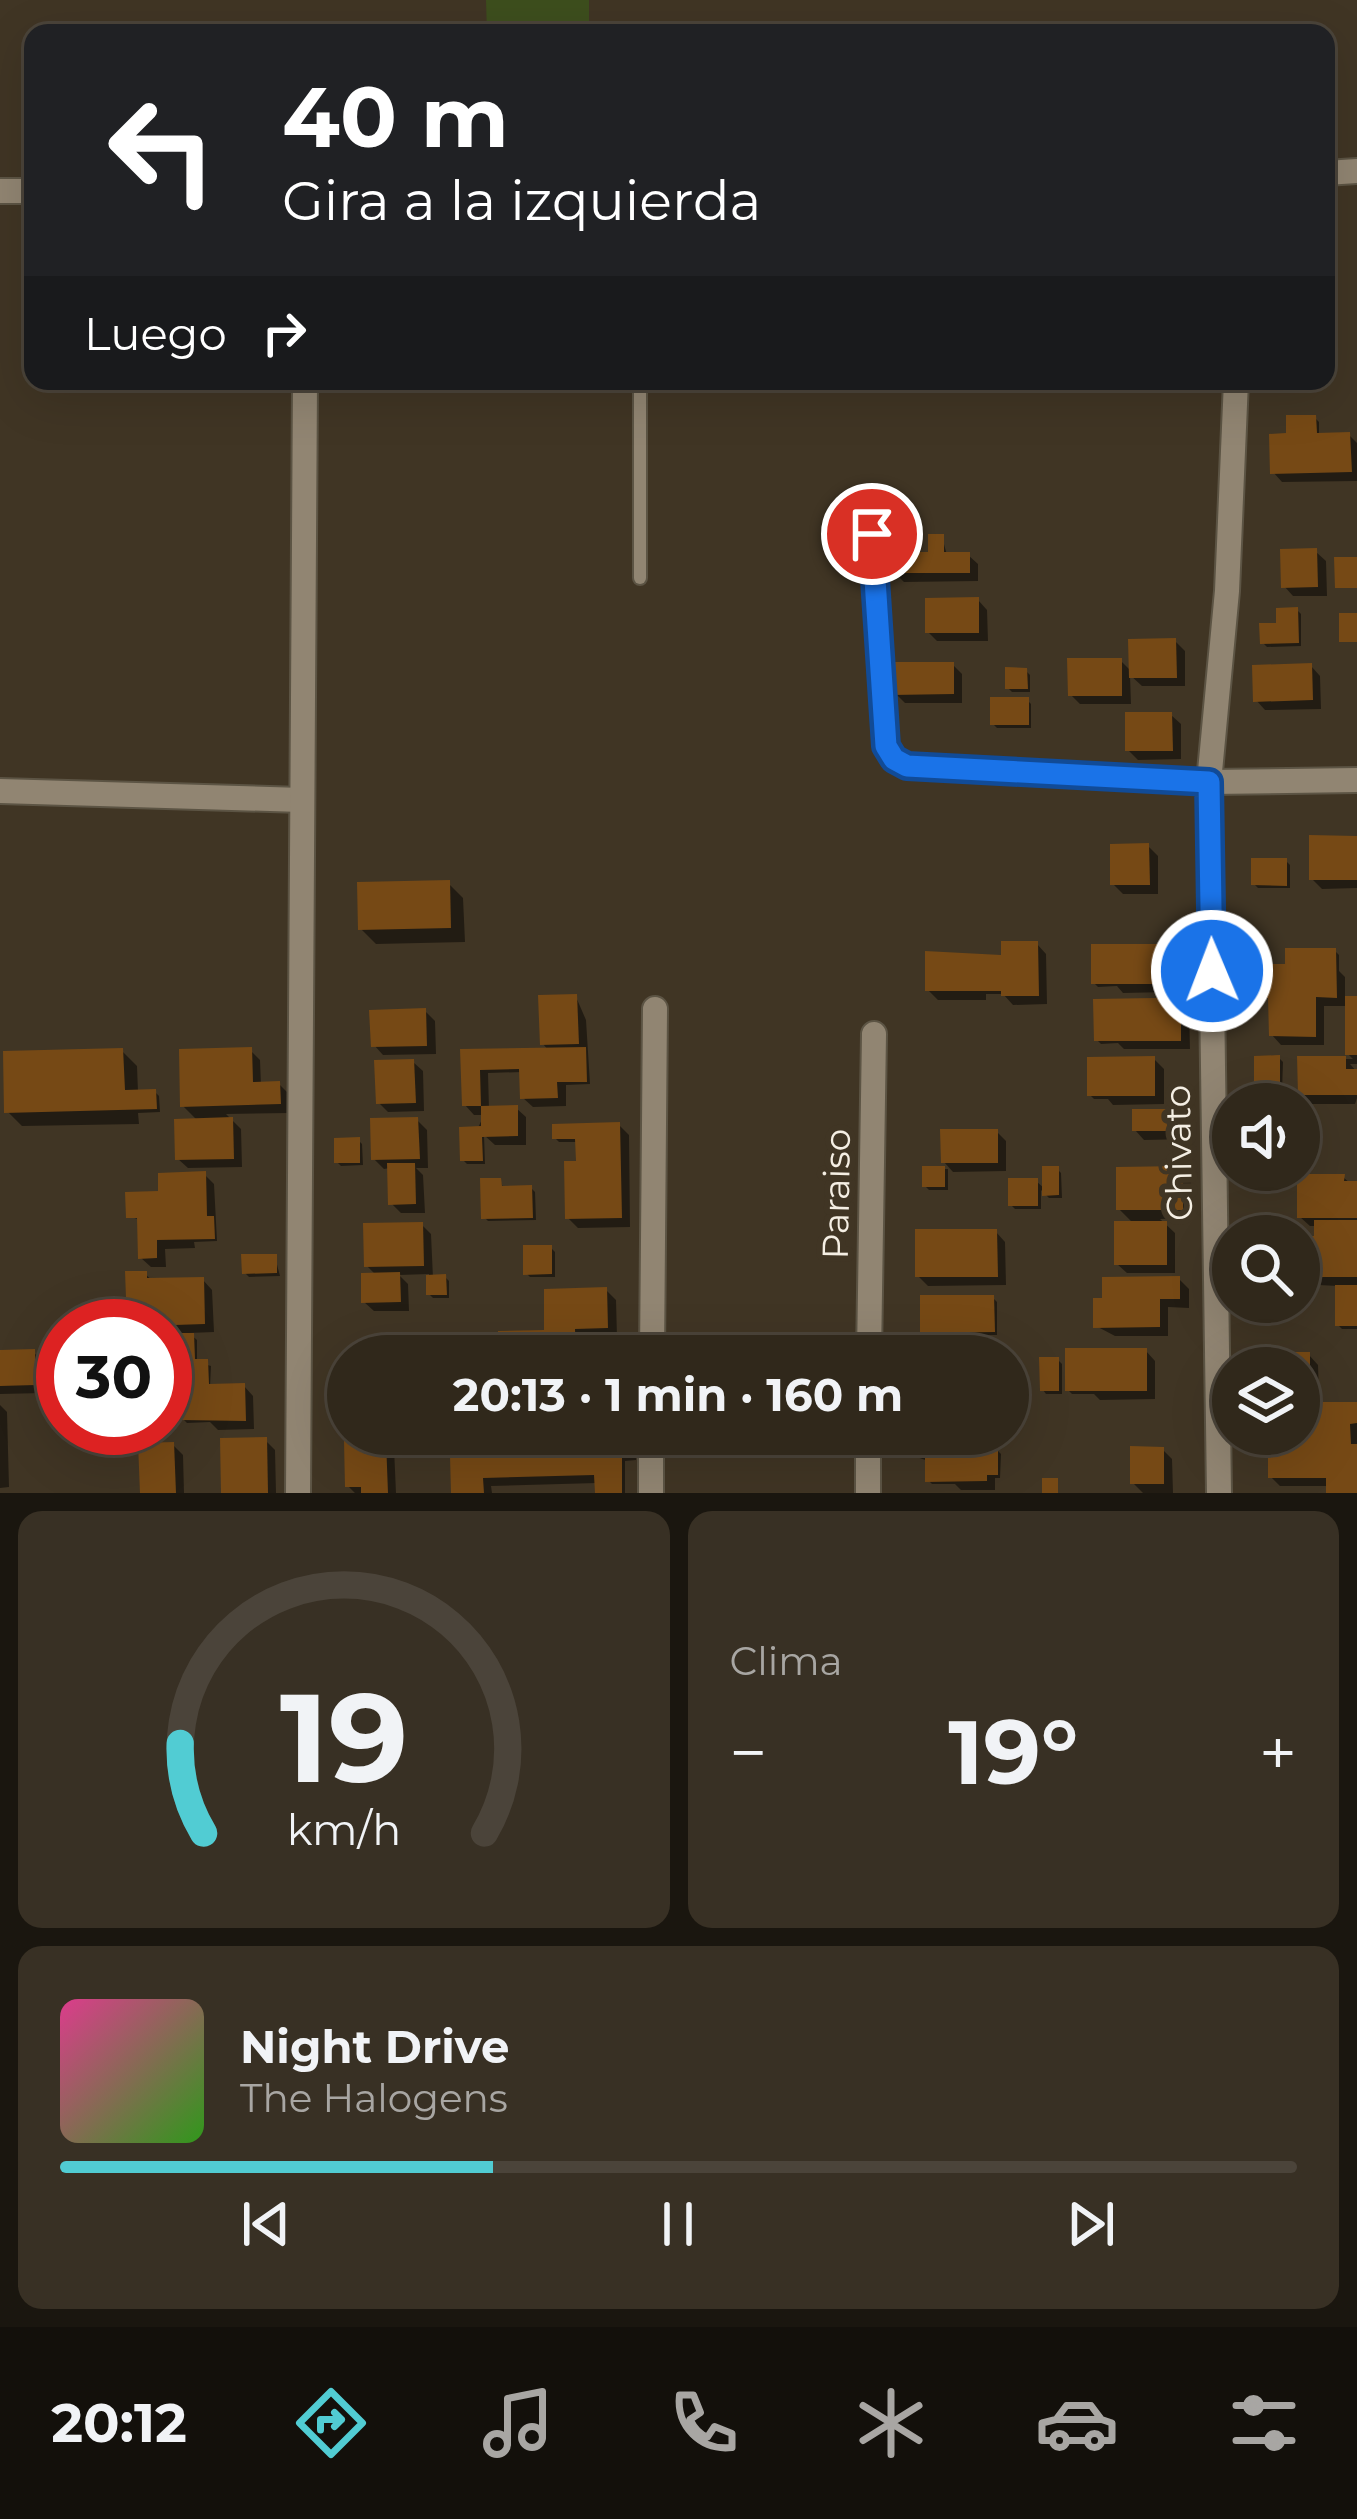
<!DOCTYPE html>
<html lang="es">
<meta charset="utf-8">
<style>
body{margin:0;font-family:Montserrat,sans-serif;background:#383024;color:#f1f3f6;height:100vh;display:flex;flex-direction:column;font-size:45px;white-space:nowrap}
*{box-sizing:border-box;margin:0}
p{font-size:39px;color:#a8a6a3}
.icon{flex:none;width:66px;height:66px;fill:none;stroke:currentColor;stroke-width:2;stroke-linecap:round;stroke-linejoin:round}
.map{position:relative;height:1493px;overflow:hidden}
.side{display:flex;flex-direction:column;gap:18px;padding:18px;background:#1a160f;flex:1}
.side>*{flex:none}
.banner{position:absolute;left:24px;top:24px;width:1311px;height:366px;border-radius:24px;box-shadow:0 12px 48px #0002,0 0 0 3px #4b443a;background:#202124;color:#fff;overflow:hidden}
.controls{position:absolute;left:1212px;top:1083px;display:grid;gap:24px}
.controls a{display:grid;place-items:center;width:108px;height:108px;border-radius:50%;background:#30281b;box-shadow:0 12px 48px #0002,0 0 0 3px #4b443a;font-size:60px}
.speed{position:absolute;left:36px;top:1299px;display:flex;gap:24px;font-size:60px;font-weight:700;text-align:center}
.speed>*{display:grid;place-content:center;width:156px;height:156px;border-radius:50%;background:#30281b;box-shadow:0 12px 48px #0002,0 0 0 3px #4b443a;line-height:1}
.speed .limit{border:18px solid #d22;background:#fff;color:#111}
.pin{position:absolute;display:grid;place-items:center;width:102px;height:102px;color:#fff;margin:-51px;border:6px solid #fff;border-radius:50%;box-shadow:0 3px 12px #0007}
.me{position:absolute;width:132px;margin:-66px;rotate:359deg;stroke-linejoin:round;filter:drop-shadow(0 0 9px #0008)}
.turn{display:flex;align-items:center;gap:42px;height:252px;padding:0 60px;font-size:54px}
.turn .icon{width:156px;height:156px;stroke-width:2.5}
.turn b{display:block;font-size:84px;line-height:102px}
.then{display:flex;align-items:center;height:114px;padding:0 60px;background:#0003;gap:24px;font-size:45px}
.big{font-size:90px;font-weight:700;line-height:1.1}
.side .widget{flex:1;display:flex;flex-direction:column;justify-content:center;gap:18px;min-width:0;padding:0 42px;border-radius:24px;background:#383024}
.side .dial{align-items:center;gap:0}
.dial svg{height:312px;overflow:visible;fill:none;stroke:#4b443a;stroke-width:7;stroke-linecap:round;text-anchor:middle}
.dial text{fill:#f1f3f6;stroke:none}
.song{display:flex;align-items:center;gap:36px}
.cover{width:144px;height:144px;border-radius:18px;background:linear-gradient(135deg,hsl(330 70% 55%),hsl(110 70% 35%))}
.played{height:12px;border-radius:6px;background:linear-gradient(90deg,#51ccd3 35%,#4b443a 35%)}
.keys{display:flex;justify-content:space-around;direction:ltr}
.heat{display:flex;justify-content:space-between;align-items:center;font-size:66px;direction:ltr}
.side .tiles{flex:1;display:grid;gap:18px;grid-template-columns:1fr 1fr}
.widget:last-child{grid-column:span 2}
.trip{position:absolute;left:327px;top:1335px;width:702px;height:120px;border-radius:60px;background:#30281b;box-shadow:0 12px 48px #0002,0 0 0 3px #4b443a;font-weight:700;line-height:120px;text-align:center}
.tab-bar{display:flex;height:192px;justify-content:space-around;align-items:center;background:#13100b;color:#a8a6a3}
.tab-bar .icon{width:84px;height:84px}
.tab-bar .current{color:#51ccd3}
.tab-bar b{font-size:54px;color:#f1f3f6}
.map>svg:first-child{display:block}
</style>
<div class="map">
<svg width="1357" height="1493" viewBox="0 0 1357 1493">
<rect width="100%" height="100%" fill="#403524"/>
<!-- green -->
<polygon fill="#3d4e1d" points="486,0 589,0 589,33 487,33"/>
<!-- shadow -->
<g fill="#0007">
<polygon points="1326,314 1330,318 1327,371 1326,371"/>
<polygon points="1315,418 1319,422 1319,436 1349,435 1357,443 1357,481 1282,482 1273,472 1293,436"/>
<polygon points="942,537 947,555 968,555 978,564 978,581 904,582 894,572 935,555"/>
<polygon points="1316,552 1326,561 1327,596 1293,596 1284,586"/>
<polygon points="978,600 987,610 988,641 937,641 928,632"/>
<polygon points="1297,610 1301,614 1301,646 1267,647 1263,643"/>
<polygon points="1175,641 1185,651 1185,686 1142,686 1130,675 1131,704 1080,704 1071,695 1121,661 1132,672"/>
<polygon points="953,665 962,674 962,703 905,703 895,693"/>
<polygon points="1311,666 1320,676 1321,709 1265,710 1256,700"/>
<polygon points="1026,671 1030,675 1030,692 1012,692 1008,688"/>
<polygon points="1027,700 1031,704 1031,728 997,728 993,724"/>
<polygon points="1171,715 1181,724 1181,759 1138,760 1128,750"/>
<polygon points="1357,839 1357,888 1322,889 1312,879"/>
<polygon points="1148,846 1158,856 1158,894 1123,894 1113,884"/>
<polygon points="1286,861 1290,865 1290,888 1258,888 1254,884"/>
<polygon points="448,883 463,898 465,942 376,944 361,929"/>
<polygon points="1037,944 1046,954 1047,1004 1013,1005 1003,994 986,994 986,1000 938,1000 928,990 928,954 999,958"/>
<polygon points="1179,947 1183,951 1183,967 1169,968 1169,992 1123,993 1117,986 1098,987 1094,983"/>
<polygon points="1335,951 1339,955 1339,971 1345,977 1345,999 1357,999 1357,1064 1350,1064 1357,1072 1357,1098 1355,1104 1310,1104 1301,1094 1300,1059 1353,1059 1348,1054 1348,1006 1324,1006 1324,1045 1281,1045 1272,1035 1271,1002 1265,996 1292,967"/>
<polygon points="576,997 586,1020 590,1084 566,1085 566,1106 533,1107 523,1098 522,1072 488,1073 489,1109 516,1108 526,1117 526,1145 495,1145 484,1135 485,1164 467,1164 463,1160 484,1115 474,1115 465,1105 463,1052 549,1051 543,1044"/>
<polygon points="1180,1001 1189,1011 1190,1049 1124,1049 1118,1043 1101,1044 1097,1040"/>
<polygon points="425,1011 435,1021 436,1054 383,1055 374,1045"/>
<polygon points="250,1050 260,1060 261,1085 279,1084 289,1094 289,1113 226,1114 241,1129 242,1167 188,1168 178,1159 198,1121 183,1106"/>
<polygon points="122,1051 137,1066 138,1092 155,1092 159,1096 160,1112 138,1113 139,1124 22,1126 7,1111"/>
<polygon points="1279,1058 1283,1062 1282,1091 1261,1091 1257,1087"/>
<polygon points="1154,1059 1164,1069 1164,1104 1113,1105 1108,1099 1094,1099 1090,1095"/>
<polygon points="413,1062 423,1071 424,1111 388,1112 379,1103"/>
<polygon points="1181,1112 1191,1121 1191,1139 1144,1140 1135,1130"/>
<polygon points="417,1120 427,1130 428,1168 416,1168 423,1175 425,1213 401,1213 391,1203 390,1168 384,1169 374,1159"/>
<polygon points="619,1125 629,1135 630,1227 578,1228 568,1218 579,1164 578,1142 559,1142 555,1138"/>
<polygon points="997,1132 1006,1141 1006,1171 953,1172 944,1162"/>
<polygon points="358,1140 362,1144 363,1165 341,1166 337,1162"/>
<polygon points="925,1169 948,1169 948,1190 929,1190 925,1186"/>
<polygon points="1057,1169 1061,1173 1062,1198 1049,1198 1041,1190 1041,1209 1015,1209 1011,1205 1036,1181 1045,1189"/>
<polygon points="1182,1169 1191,1179 1192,1218 1160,1219 1175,1233 1175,1273 1127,1273 1117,1264 1134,1224 1119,1209"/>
<polygon points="204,1174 214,1184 217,1241 194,1242 195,1248 165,1249 166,1267 151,1267 141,1258 140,1220 129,1216 160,1194"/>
<polygon points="1343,1177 1351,1184 1357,1184 1357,1329 1342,1329 1338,1325 1338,1286 1299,1284 1299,1239 1317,1239 1317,1226 1310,1226 1300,1217"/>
<polygon points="500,1181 504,1189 531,1188 535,1192 536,1220 488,1221 484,1217"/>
<polygon points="422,1225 431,1234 433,1278 445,1277 449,1281 449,1298 433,1298 429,1294 429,1274 399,1275 408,1284 409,1311 374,1311 364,1302 376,1275 367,1266"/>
<polygon points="996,1232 1005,1242 1006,1285 928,1286 918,1276"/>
<polygon points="551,1248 555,1252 555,1277 530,1277 526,1273"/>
<polygon points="275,1257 280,1276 249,1277 245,1273"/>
<polygon points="145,1274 153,1281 203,1280 212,1290 214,1332 189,1333 197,1340 197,1362 211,1366 210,1387 244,1386 253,1396 254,1429 218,1430 210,1422 187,1423 183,1419 190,1378 165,1378 165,1326 130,1326"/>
<polygon points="1179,1279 1189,1289 1189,1308 1168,1307 1168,1336 1115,1336 1096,1326"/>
<polygon points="606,1290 616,1300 617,1337 583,1337 584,1356 502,1356 548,1333"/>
<polygon points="993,1298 997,1302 997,1335 988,1335 988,1341 933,1341 923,1332"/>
<polygon points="1146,1351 1155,1361 1155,1399 1100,1400 1094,1394 1072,1394 1068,1390"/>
<polygon points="33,1352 43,1361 44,1393 0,1394 0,1353"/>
<polygon points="1309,1355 1318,1365 1319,1396 1299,1396 1299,1368 1279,1368"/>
<polygon points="1058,1360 1062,1364 1062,1394 1046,1394 1043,1390"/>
<polygon points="0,1405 7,1412 9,1487 0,1488"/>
<polygon points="1357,1405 1357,1493 1329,1486 1280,1486 1271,1477"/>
<polygon points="349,1434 426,1434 426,1447 394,1448 396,1493 355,1493 348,1486"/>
<polygon points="485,1434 635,1434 636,1460 625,1461 625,1493 598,1493 597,1483 491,1486 492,1493 454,1493 486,1458"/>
<polygon points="265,1440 275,1450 276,1493 224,1493"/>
<polygon points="173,1445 183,1455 184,1493 143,1493"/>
<polygon points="997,1450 1001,1454 1000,1478 995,1478 995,1490 961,1490 955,1484 932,1484 928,1480 928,1461 917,1457"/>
<polygon points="1163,1450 1172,1459 1173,1493 1143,1493 1133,1483"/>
</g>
<!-- building -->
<g fill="#764915">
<polygon points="1286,415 1316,415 1317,433 1350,432 1352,472 1270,474 1269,434 1286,433"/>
<polygon points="928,534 944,534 944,552 970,552 970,573 891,573 891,552 928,552"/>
<polygon points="1317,548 1318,587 1281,588 1280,549"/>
<polygon points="1334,557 1357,557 1357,588 1335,588"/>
<polygon points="979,597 979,633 925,633 925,598"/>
<polygon points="1298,607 1299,643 1260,644 1259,623 1276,623 1276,608"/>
<rect x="1339" y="613" width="18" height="29"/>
<polygon points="1176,638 1177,678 1129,678 1128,639"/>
<polygon points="1067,658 1122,658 1122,696 1068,696"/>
<polygon points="892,662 954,662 954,694 892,695"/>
<polygon points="1312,663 1313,700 1253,702 1252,665"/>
<polygon points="1005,667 1027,668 1028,689 1005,689"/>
<rect x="990" y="697" width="39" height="28"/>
<polygon points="1125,712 1172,712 1173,751 1125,751"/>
<polygon points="1309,835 1357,836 1357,880 1309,880"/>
<polygon points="1149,843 1150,885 1110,885 1110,844"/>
<polygon points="1251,858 1287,858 1287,886 1251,885"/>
<polygon points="450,880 451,928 358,930 357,882"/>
<polygon points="1001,941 1038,941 1039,996 1001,996 1001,991 925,991 925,951 1001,955"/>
<polygon points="1091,944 1180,944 1180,965 1160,965 1161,984 1091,984"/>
<polygon points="1285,948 1336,948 1337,998 1316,997 1316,1037 1269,1036 1268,998 1262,997 1261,964 1285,964"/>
<polygon points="577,994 579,1044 540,1045 538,995"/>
<rect x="1345" y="996" width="12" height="59"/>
<polygon points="1155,998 1181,998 1181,1041 1094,1041 1093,999"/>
<polygon points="426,1008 427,1046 371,1047 369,1010"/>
<polygon points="252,1047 253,1082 280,1081 281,1104 180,1107 179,1049"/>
<polygon points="586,1047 587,1082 557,1082 558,1098 520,1099 519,1069 480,1070 481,1106 462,1106 460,1049"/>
<polygon points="123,1048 125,1090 156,1089 157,1109 4,1113 3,1051"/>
<polygon points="1280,1055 1280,1088 1254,1088 1254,1056"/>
<polygon points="1155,1056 1155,1096 1087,1096 1087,1057"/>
<polygon points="1297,1056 1346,1056 1346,1069 1357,1069 1357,1095 1298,1095"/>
<polygon points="414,1059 416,1103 376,1104 374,1060"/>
<polygon points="518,1105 518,1136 482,1137 483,1161 460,1161 459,1127 481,1126 481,1106"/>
<polygon points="1132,1109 1182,1109 1183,1131 1132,1131"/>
<polygon points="233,1117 234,1159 175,1160 174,1119"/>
<polygon points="418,1117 420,1159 371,1160 370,1118"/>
<polygon points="620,1122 622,1218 565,1219 564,1161 576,1161 575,1139 552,1139 552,1124"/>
<polygon points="940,1129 998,1129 998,1163 941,1163"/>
<polygon points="360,1137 360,1163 334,1163 334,1138"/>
<polygon points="387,1163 415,1163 416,1204 388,1205"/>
<rect x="922" y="1166" width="23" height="21"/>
<polygon points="1042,1166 1059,1166 1059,1195 1042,1196"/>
<polygon points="1183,1166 1183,1210 1116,1210 1116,1167"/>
<polygon points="206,1171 207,1216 214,1216 215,1239 157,1240 157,1258 138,1259 137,1218 126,1218 125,1192 158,1191 158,1173"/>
<polygon points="1297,1174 1345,1174 1344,1181 1357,1181 1357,1218 1297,1218"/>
<polygon points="480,1178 501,1178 502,1186 532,1185 533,1218 481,1219"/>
<rect x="1008" y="1178" width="30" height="28"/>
<polygon points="1314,1220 1357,1220 1357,1277 1299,1277 1299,1236 1314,1236"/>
<rect x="1114" y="1221" width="53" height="44"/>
<polygon points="423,1222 424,1266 364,1267 363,1223"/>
<polygon points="915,1229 997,1229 998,1277 915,1277"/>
<polygon points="523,1245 552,1245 552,1274 523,1275"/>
<polygon points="241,1254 277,1254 277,1273 242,1274"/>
<polygon points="125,1271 147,1271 147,1278 204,1277 205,1324 175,1325 175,1333 194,1333 195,1359 208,1359 209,1384 245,1383 246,1421 180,1420 179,1385 187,1384 186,1358 176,1358 176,1369 165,1370 165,1326 127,1326"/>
<polygon points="400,1272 401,1302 361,1303 361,1273"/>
<polygon points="446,1274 447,1295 426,1295 426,1275"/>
<polygon points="1180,1276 1180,1299 1160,1299 1160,1327 1093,1328 1093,1298 1102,1298 1102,1277"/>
<rect x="1335" y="1285" width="22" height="41"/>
<polygon points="607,1287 608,1328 575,1329 576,1356 498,1356 498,1331 544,1330 544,1289"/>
<polygon points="920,1295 994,1295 995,1332 920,1333"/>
<rect x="1065" y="1348" width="82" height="43"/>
<polygon points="35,1349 36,1385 0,1386 0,1350"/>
<polygon points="1276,1352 1310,1352 1310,1388 1299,1388 1299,1368 1276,1368"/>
<polygon points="1039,1357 1059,1357 1059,1391 1040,1391"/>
<polygon points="1299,1402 1357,1402 1357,1423 1350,1424 1351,1444 1357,1444 1357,1493 1326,1493 1326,1478 1268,1478 1268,1444 1299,1445"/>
<polygon points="348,1434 417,1434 418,1439 386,1440 388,1493 361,1493 361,1487 345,1487 344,1441 348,1441"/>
<polygon points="482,1434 622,1434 622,1493 595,1493 594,1475 483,1478 484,1493 451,1493 450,1456 483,1455"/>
<polygon points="267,1437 268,1493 221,1493 220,1438"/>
<polygon points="174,1442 176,1493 140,1493 138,1443"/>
<polygon points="1130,1446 1164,1447 1164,1484 1130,1484"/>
<polygon points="914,1447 998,1447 998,1475 987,1475 987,1481 925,1482 925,1458 914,1458"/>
<rect x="1042" y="1478" width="16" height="15"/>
</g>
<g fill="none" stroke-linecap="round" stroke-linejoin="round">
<!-- service casing -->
<g stroke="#5c5444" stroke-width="16">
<g id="service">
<polyline points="640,381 640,578"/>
<polyline points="872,534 887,746 894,759 907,766 1209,782"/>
</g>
</g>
<!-- minor casing -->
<g stroke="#5c5444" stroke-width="28">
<g id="minor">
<polyline points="1326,173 1357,171"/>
<polyline points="0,191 33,191"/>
<polyline points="1209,782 1357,780"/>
<polyline points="0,791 302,800"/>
<polyline points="652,1356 655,1009"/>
<polyline points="869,1356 874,1034"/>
<polyline points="298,1493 305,381"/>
<polyline points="651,1493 651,1434"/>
<polyline points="868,1493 868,1434"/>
<polyline points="1219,1493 1209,782 1227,591 1236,381"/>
</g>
</g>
<!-- service -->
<use href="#service" stroke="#918572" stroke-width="12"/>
<!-- minor -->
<use href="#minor" stroke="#918572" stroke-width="24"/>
</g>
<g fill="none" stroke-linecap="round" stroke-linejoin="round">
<!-- route casing -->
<g stroke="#114b97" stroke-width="30">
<polyline id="route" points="872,534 886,746 894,759 907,766 1209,782 1212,971"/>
</g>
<!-- route -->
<use href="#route" stroke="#1a73e8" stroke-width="21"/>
</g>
<g text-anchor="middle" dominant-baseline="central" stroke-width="12" stroke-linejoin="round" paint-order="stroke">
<!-- street labels -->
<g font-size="36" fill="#f5efe4" stroke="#403524">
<text transform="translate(1178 1153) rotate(-91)">Chivato</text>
<text transform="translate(836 1194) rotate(-89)">Paraiso</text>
</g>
</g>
</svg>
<div class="controls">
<a><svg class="icon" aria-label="sound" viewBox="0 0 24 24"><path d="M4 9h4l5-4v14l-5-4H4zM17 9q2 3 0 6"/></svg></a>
<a><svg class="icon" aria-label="search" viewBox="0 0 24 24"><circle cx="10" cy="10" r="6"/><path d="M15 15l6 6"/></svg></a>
<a><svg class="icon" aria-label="layers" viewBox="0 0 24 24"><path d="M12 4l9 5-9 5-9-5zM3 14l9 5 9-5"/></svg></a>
</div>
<div class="speed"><div class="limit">30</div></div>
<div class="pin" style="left:872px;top:534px;background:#d93025"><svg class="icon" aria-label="arrive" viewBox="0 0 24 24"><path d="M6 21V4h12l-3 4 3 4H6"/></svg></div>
<svg class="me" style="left:1212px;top:971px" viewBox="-20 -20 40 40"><circle r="17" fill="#1a73e8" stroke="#fff" stroke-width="3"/><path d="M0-11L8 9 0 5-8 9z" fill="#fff"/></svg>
<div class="trip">20:13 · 1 min · 160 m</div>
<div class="banner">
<div class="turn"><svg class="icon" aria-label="left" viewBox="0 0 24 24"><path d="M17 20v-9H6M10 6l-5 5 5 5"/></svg><div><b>40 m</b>Gira a la izquierda</div></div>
<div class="then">Luego<svg class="icon" aria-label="right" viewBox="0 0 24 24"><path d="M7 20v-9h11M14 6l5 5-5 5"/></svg></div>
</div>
</div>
<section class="side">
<div class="tiles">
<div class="widget dial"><svg viewBox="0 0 100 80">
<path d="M14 69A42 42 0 1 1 86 69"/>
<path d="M14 69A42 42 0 0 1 8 46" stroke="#51ccd3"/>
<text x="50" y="56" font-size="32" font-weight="700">19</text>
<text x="50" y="72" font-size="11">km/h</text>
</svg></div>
<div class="widget"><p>Clima</p>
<div class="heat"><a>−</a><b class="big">19°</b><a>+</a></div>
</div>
<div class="widget">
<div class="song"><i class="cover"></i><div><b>Night Drive</b><p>The Halogens</p></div></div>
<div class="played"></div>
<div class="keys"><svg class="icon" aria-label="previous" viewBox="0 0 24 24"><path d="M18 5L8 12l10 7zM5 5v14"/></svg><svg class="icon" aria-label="pause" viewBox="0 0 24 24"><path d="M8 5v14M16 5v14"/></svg><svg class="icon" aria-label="next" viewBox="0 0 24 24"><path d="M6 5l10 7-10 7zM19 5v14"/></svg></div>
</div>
</div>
</section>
<nav class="tab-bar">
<b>20:12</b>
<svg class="icon current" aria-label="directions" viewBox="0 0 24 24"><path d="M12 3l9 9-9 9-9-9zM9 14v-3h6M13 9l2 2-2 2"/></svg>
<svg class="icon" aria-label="music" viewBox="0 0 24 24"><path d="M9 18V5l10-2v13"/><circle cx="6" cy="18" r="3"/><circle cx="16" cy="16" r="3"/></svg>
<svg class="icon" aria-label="phone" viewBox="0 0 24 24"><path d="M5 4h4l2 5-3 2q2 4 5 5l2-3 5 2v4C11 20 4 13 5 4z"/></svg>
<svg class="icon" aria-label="climate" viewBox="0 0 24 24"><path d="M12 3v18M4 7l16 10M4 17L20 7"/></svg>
<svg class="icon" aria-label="car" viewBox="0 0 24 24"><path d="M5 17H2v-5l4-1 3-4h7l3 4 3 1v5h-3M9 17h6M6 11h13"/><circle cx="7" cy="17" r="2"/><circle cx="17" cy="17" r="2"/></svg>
<svg class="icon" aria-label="filters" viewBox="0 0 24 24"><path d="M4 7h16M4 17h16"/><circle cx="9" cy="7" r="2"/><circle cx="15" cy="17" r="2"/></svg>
</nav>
